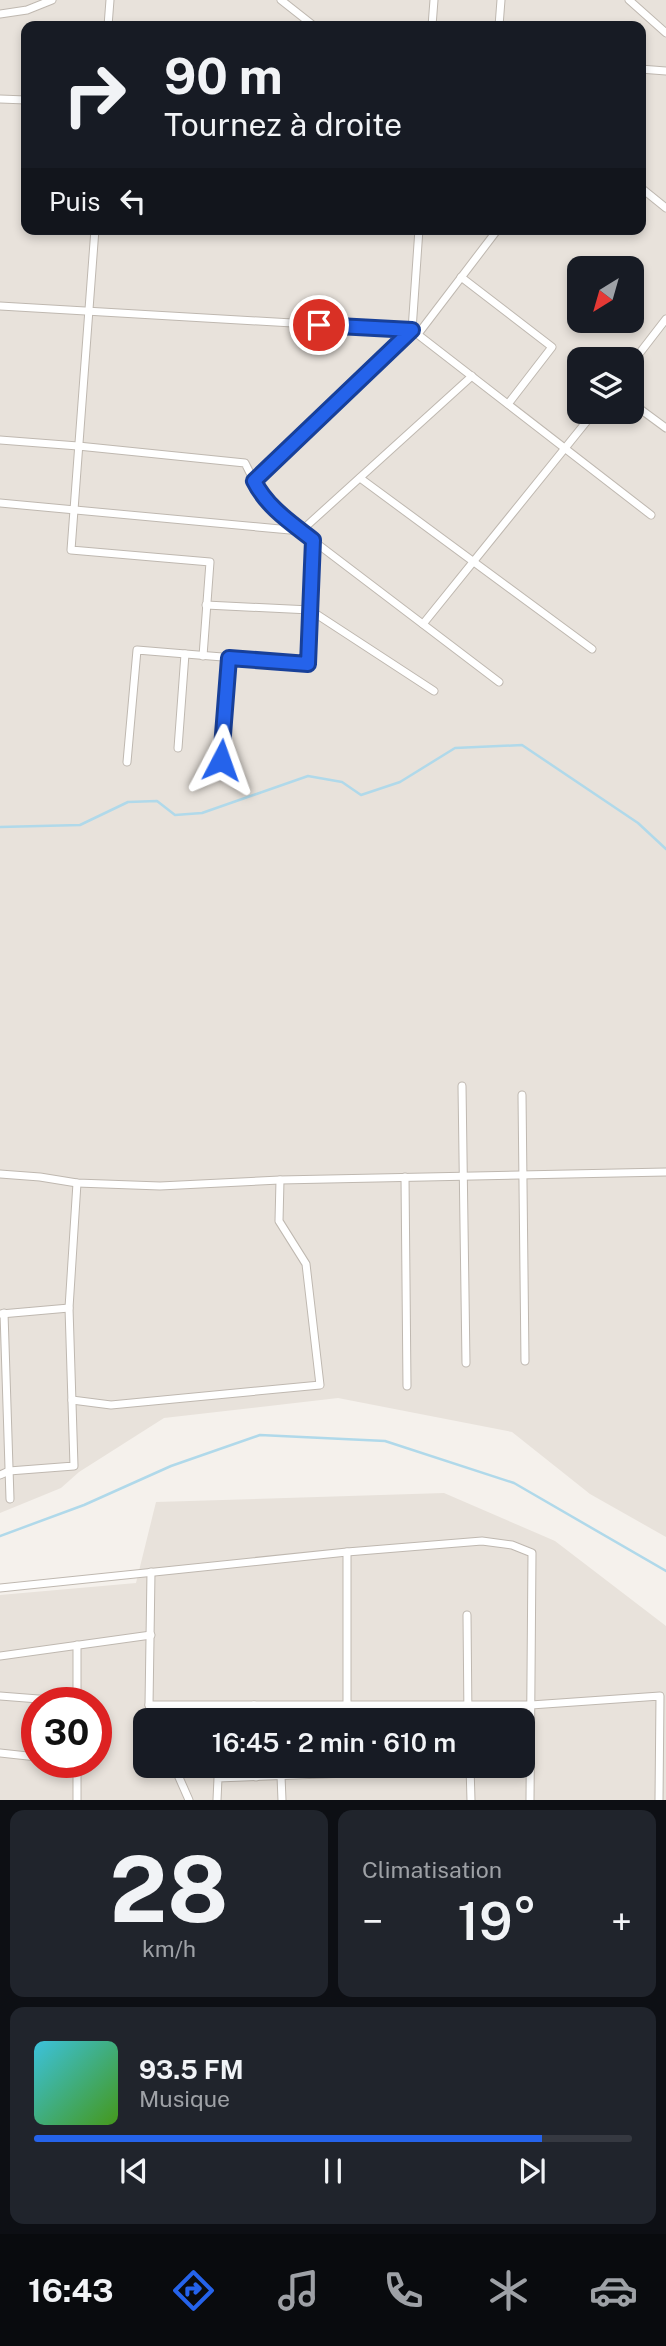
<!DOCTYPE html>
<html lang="fr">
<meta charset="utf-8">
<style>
body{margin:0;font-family:"Public Sans",sans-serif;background:#20242c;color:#f1f3f6;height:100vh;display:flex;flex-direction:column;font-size:26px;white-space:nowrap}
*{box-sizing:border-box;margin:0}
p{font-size:23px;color:#9ea1a6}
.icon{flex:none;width:38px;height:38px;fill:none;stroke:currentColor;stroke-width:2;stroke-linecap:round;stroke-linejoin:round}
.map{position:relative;height:1800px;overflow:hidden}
.details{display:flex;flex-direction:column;gap:10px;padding:10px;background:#0d0f14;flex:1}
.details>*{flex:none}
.top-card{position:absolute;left:21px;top:21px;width:625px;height:214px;border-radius:14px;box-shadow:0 4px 10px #0003;background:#171b24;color:#f1f3f6;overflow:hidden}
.needle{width:46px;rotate:217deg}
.buttons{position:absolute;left:567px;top:256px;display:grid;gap:14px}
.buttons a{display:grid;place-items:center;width:77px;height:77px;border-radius:14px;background:#171b24;box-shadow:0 4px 10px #0003;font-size:35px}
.speed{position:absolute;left:21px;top:1687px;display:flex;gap:14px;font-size:35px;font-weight:700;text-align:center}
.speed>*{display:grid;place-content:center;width:91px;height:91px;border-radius:50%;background:#171b24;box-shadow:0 4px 10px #0003;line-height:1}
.speed .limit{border:10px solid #d22;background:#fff;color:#111}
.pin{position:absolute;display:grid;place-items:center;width:60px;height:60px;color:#fff;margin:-30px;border:4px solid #fff;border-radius:50%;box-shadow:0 2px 7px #0007}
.me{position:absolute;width:77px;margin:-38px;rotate:4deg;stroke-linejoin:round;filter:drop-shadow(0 0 5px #0008)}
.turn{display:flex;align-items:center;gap:24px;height:147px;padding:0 28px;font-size:32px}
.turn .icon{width:91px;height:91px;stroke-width:2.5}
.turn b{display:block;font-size:49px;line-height:60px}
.then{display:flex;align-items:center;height:66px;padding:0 28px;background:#0003;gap:14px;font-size:26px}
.big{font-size:52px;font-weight:600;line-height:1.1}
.details .widget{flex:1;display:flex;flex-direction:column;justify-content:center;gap:10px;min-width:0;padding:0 24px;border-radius:14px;background:#20242c}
.details .dial{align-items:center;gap:0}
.dial b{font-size:91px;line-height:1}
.song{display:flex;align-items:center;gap:21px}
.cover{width:84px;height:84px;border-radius:10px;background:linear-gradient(135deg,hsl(190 70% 55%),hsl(100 70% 35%))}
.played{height:7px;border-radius:4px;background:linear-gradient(90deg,#2563eb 85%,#363941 85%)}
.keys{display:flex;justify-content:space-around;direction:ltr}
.heat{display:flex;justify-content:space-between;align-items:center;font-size:38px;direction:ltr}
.details .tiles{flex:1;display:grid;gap:10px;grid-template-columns:1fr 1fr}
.widget:last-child{grid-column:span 2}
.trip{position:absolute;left:133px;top:1708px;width:402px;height:70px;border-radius:14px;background:#171b24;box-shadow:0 4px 10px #0003;font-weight:600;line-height:70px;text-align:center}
.dock{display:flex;height:112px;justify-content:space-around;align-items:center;background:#090b0e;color:#9ea1a6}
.dock .icon{width:49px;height:49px}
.dock .on{color:#2563eb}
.dock b{font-size:32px;color:#f1f3f6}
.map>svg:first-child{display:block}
</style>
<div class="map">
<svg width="666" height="1800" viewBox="0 0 666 1800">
<rect width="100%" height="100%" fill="#f5f1ec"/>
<!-- residential -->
<g fill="#e8e2db" fill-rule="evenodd">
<path d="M0,0H666V1537L590,1494L512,1432L338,1398L164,1418L79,1472L61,1488L0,1513ZM26,26H640V229H26ZM579,268H632V320H579ZM579,359H632V411H579Z"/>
<path d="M444,1493L555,1541L666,1626V1800H0V1595L136,1583L156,1502ZM37,1703H96V1762H37ZM145,1720H523V1766H145Z"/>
</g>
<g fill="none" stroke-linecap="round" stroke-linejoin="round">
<!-- stream -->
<g stroke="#b0d9ea" stroke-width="2.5">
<polyline points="0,827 80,825 128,802 157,801 175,815 202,813 308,776 342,782 361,795 400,782 455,748 522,745 638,823 666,849"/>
<polyline points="0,1536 84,1505 171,1466 260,1435 385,1441 514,1483 666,1571"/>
</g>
<!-- minor casing -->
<g stroke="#bfb8b0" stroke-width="9">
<g id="minor">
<polyline points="281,0 314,26"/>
<polyline points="629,0 666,33"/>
<polyline points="0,14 27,10 52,0"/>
<polyline points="108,26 110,0"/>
<polyline points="432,26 434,0"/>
<polyline points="499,26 501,0"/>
<polyline points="640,69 666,71"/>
<polyline points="0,99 26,100"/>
<polyline points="640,187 666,208"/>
<polyline points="95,229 71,550 210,562 203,656"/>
<polyline points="461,277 552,347 508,404"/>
<polyline points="0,306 412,330 651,515"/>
<polyline points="418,334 498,229"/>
<polyline points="632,363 666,319"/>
<polyline points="632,403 666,428"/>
<polyline points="0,440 78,446 245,463 262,497 282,517 499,682"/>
<polyline points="360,478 592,649"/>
<polyline points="254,481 412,330 419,229"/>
<polyline points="0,503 301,531 472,376"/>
<polyline points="206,605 310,610 434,691"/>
<polyline points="423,624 595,411"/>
<polyline points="178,748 185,654"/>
<polyline points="221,760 229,658"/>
<polyline points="127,762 137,650 308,664 313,540"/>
<polyline points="462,1086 466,1363"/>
<polyline points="522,1095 525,1361"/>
<polyline points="0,1174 40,1177 77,1183 160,1186 280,1180 666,1172"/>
<polyline points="405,1177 407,1386"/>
<polyline points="4,1313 10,1499"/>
<polyline points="1,1314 69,1308"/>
<polyline points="72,1400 111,1405 320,1385 306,1264 279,1221 280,1180"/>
<polyline points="0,1475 9,1471 74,1466 69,1308 77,1183"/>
<polyline points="347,1552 347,1720"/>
<polyline points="151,1572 149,1705 155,1720"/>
<polyline points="0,1588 347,1552 482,1541 512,1545 532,1553 530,1800"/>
<polyline points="467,1615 468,1720"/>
<polyline points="0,1656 151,1635"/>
<polyline points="0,1696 77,1702"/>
<polyline points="77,1703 77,1645"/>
<polyline points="149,1705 531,1705 660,1696 659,1800"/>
<polyline points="254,1705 255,1720"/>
<polyline points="0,1753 37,1757"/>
<polyline points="77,1762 77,1800"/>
<polyline points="174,1766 189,1800"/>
<polyline points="256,1766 256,1777"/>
<polyline points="470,1766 471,1800"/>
<polyline points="281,1776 282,1800"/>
<polyline points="217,1800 218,1778 348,1773 348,1766"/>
</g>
</g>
<!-- minor -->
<use href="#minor" stroke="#fff" stroke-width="7"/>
</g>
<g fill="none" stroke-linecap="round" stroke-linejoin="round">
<!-- route casing -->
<g stroke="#184099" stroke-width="18">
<path id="route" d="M221,760L229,658L308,664L313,540C290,522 267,507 254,481L412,330L319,325"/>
</g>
<!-- route -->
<use href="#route" stroke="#2563eb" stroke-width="12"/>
</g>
</svg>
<div class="buttons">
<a><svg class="needle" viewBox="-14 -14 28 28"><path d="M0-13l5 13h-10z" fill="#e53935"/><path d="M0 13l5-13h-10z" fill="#9ea1a6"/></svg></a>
<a><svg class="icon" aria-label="layers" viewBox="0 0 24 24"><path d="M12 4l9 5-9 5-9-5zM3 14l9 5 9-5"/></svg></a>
</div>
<div class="speed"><div class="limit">30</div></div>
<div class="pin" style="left:319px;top:325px;background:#d93025"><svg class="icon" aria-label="arrive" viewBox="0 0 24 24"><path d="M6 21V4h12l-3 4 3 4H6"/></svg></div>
<svg class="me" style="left:221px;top:760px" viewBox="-20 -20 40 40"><path d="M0-17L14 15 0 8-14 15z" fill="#2563eb" stroke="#fff" stroke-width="4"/></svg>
<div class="trip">16:45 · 2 min · 610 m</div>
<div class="top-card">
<div class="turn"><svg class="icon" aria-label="right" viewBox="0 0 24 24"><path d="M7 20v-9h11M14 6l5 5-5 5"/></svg><div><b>90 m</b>Tournez à droite</div></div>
<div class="then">Puis<svg class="icon" aria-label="left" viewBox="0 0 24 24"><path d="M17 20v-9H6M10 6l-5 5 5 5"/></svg></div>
</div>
</div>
<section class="details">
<div class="tiles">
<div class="widget dial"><b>28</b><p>km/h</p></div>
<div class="widget"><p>Climatisation</p>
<div class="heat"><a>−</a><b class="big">19°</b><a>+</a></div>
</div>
<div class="widget">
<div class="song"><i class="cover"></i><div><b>93.5 FM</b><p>Musique</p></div></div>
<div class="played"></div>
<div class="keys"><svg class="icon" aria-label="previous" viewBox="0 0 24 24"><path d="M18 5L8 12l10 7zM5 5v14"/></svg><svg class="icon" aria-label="pause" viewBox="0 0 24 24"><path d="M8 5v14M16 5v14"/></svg><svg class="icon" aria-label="next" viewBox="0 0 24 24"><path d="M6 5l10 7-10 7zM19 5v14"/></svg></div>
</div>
</div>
</section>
<nav class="dock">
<b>16:43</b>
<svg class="icon on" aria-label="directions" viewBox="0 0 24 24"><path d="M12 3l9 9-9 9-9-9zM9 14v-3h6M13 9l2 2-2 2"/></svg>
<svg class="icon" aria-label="music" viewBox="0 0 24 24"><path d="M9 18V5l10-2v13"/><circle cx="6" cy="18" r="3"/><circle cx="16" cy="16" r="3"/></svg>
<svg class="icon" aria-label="phone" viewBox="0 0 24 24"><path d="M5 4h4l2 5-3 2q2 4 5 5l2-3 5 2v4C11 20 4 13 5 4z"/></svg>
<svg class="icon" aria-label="climate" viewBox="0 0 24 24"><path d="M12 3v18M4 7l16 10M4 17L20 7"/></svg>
<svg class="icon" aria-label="car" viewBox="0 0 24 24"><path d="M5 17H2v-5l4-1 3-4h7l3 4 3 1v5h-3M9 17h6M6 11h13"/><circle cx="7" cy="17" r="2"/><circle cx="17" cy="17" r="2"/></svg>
</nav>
